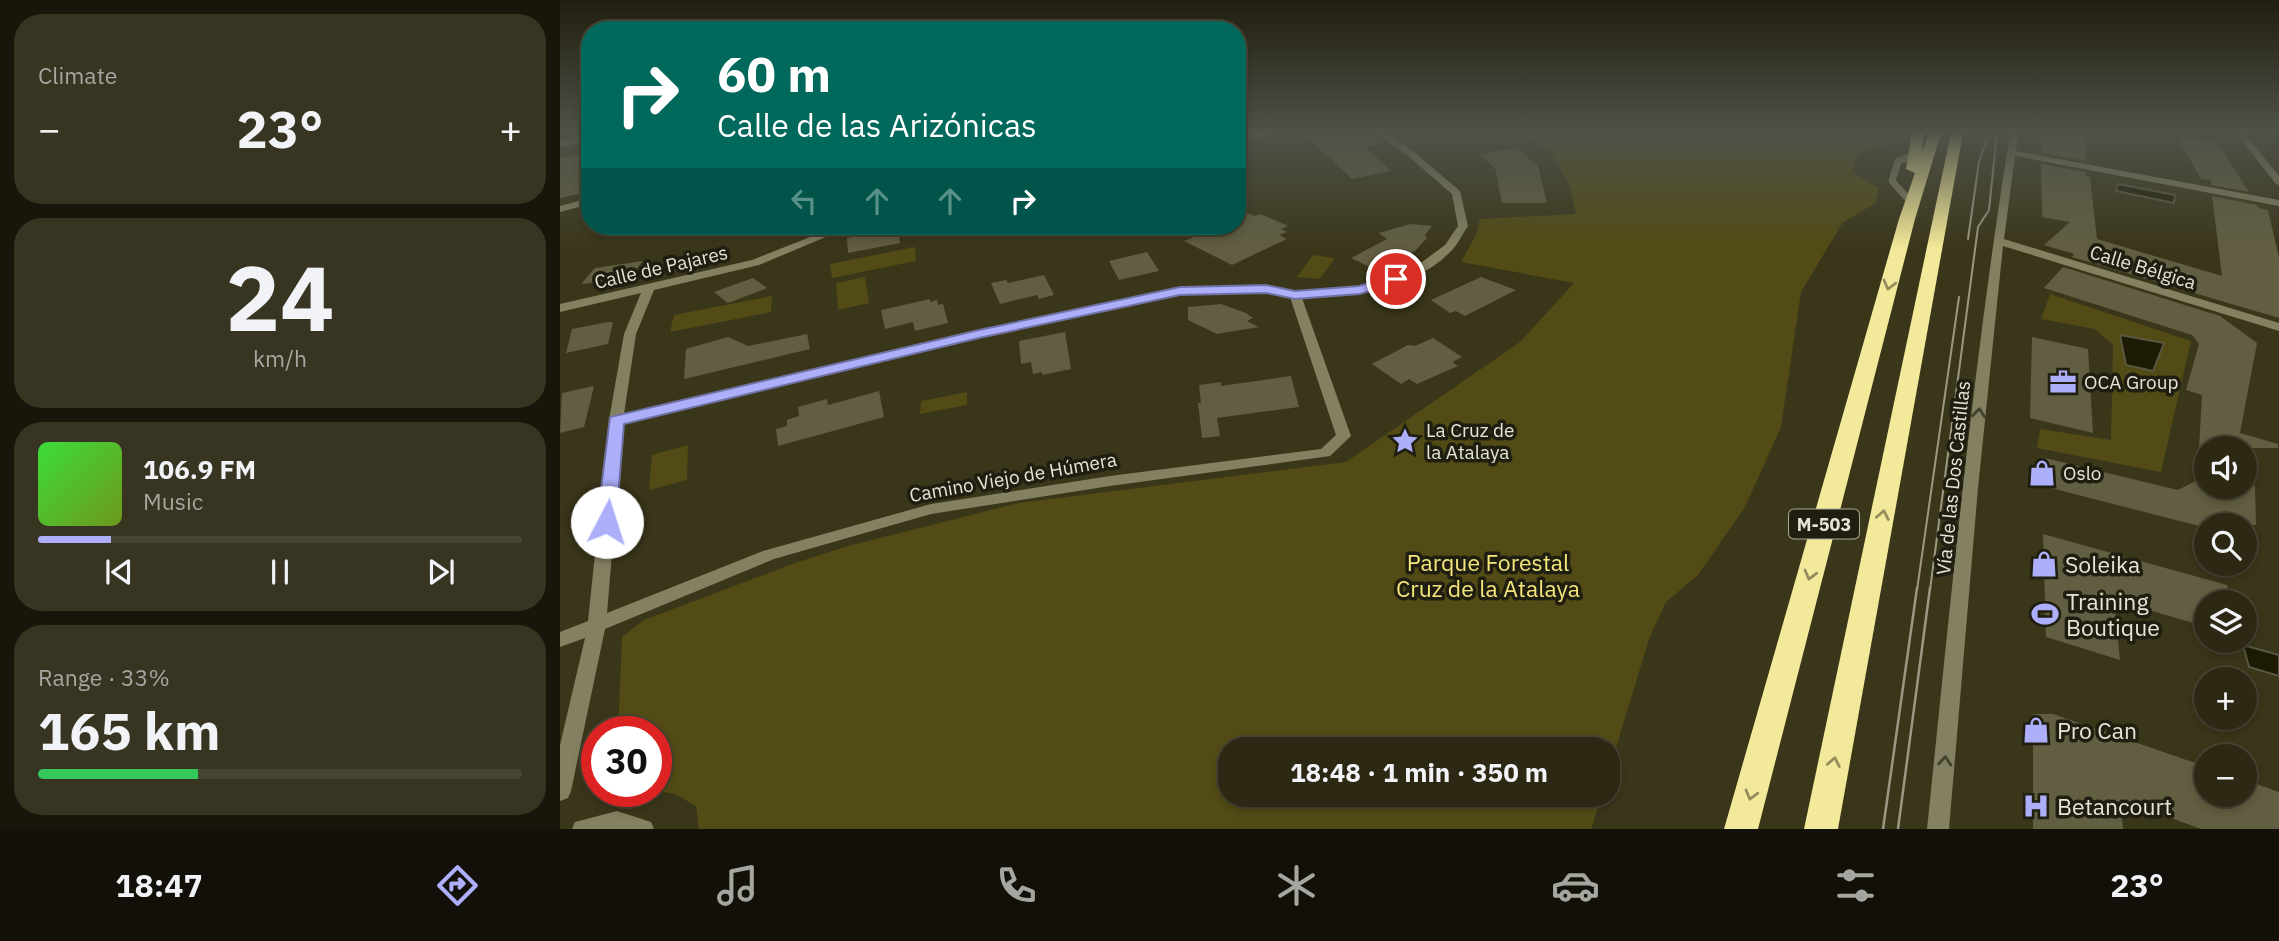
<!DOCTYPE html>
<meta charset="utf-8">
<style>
body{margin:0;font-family:"IBM Plex Sans",sans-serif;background:#383422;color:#f1f3f6;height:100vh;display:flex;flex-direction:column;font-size:26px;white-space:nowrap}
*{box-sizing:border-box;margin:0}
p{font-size:23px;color:#a6a6a0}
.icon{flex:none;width:38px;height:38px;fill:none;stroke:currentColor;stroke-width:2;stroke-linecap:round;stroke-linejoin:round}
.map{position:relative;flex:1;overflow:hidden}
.panel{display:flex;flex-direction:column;gap:14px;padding:14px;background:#18160b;width:560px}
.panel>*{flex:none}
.top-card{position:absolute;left:21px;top:21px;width:665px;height:214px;border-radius:28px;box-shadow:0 4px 10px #0003,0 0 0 2px #484434;background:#00695c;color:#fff;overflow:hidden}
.tools{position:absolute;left:1634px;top:436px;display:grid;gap:14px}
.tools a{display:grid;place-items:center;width:63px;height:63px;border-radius:50%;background:#2c2814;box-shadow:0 4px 10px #0003,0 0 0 2px #484434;font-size:35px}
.speed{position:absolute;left:21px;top:716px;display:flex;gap:14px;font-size:35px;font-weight:700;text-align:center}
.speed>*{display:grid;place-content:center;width:91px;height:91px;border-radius:50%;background:#2c2814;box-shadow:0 4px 10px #0003,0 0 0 2px #484434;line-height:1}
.speed .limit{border:10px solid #d22;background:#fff;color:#111}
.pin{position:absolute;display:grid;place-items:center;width:60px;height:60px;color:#fff;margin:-30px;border:4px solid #fff;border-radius:50%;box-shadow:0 2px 7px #0007}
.me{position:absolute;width:77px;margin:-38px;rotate:5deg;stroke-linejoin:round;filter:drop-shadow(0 0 5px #0008)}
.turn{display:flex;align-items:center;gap:24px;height:147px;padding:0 21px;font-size:32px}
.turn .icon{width:91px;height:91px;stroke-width:2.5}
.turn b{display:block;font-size:49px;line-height:60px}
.lanes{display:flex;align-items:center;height:66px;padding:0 21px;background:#0003;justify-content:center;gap:35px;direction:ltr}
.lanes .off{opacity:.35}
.big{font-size:52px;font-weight:700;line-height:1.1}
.panel .tile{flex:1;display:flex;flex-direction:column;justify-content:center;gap:10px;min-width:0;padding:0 24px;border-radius:28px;background:#383422}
.panel .dial{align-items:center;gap:0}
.dial b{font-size:91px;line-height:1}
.song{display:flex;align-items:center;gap:21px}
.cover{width:84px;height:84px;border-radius:10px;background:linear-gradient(135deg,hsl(120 70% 55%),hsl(80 70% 35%))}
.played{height:7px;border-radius:4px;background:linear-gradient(90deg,#adaffb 15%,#484434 15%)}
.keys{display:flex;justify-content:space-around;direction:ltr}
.heat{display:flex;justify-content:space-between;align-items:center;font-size:38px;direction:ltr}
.charge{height:10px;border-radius:5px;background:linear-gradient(90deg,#34c759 33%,#484434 0)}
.trip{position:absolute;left:658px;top:737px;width:402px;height:70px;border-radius:28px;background:#2c2814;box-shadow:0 4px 10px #0003,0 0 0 2px #484434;font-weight:700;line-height:70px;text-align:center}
.tab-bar{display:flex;height:112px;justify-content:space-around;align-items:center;background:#121008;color:#a6a6a0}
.tab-bar .icon{width:49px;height:49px}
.tab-bar .current{color:#adaffb}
.tab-bar b{font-size:32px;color:#f1f3f6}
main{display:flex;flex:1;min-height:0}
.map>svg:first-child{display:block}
</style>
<main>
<section class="panel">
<div class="tile"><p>Climate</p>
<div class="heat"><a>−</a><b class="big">23°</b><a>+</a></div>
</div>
<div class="tile dial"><b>24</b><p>km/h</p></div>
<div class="tile">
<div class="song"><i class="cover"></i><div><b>106.9 FM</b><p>Music</p></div></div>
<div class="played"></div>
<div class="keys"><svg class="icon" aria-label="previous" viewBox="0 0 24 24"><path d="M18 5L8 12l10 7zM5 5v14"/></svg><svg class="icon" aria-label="pause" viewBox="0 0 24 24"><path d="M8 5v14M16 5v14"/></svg><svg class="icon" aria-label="next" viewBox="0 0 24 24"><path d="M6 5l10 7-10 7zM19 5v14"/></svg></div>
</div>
<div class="tile"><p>Range · 33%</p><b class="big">165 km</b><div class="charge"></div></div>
</section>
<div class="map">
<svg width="1719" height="829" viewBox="0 0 1719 829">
<rect width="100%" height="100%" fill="#3a361a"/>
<!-- green -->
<g fill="#524b15">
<polygon points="956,133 1226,133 1246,139 1249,133 1331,133 1331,142 1298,154 1292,172 1319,188 1316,203 1283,222 1241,292 1221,427 1185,507 1138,575 1106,602 1089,639 1048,774 1048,749 670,749 670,794 1042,795 1031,829 139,829 136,806 115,794 96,791 96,732 58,731 62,637 84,620 235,563 288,546 459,503 786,462 960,342 1014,283 901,262 916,235 920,219 1016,214 1009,184 990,150"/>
<polygon points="355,247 356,261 272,278 270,264"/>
<polygon points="753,255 775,258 760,279 737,277"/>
<polygon points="305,277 309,303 278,310 276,283"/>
<polygon points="1490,294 1631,341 1601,472 1477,448 1480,429 1551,440 1553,345 1535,329 1481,319"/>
<polygon points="212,296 211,312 110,332 114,315"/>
<polygon points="407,392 407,405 360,414 361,401"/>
<polygon points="128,445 127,480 89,490 92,455"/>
</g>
<!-- water -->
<g fill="#1d1a03" stroke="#595742" stroke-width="2">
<polygon points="1558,184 1615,195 1614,203 1556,191"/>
<polygon points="1560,335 1604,343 1593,371 1566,365"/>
<polygon points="1683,645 1719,655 1719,676 1689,667"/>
</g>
<!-- building -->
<g fill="#615e41">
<polygon points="773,133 805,133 819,144 805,147 831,171 792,179 747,137"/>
<polygon points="1488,133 1526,133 1526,161 1481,153 1481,134 1488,135"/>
<polygon points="1617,137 1657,142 1689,192 1651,185 1651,180 1641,179"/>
<polygon points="956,148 978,166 987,203 942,203 935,168 919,154"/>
<polygon points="22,153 30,168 30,191 0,198 0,158"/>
<polygon points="1481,164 1526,172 1526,176 1530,177 1537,239 1662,276 1652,196 1697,205 1699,208 1708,210 1719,258 1719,318 1512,257 1514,254 1484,245 1510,222 1482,217"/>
<polygon points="685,212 694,216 701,214 728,226 721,229 727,232 719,235 727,239 672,265 624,241 662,226 677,226 677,215"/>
<polygon points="850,224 872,226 865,235 867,238 855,251 814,269 791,258 827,239 819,233"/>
<polygon points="338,229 340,243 288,253 287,238"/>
<polygon points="587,252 599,271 559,280 549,261"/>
<polygon points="83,261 68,279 21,284 35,268"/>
<polygon points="1503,267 1660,316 1697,343 1680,433 1718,444 1718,448 1639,448 1642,395 1626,390 1639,344 1632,335 1484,288"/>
<polygon points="484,275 494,295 479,299 477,295 440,304 431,283 446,280 448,283"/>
<polygon points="921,277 956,290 905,316 896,311 890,313 871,300"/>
<polygon points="193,278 207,288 168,303 154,292"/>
<polygon points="370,299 370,302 377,300 378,305 383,304 388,323 355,331 353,322 325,329 321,310"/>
<polygon points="661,304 686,313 693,318 687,321 699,327 657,334 628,320 628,307"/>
<polygon points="48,322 53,322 48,344 6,353 12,329"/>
<polygon points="505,332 511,369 482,375 482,372 473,374 471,362 461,364 459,341"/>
<polygon points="247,334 250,349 124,379 126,349 168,337 188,346"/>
<polygon points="1472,337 1528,349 1533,433 1470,418"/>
<polygon points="873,338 902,357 892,362 898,366 857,384 849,379 841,384 812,364 848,345 855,346"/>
<polygon points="731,376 739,407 657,418 660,436 642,438 638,403 641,403 639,385 661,382 661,386"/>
<polygon points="34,386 24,427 0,433 2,393"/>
<polygon points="319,391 324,417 218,446 216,429 227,426 227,420 239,416 238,407 267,399 268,405"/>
<polygon points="1481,457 1618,490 1647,475 1647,486 1695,486 1696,525 1647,525 1647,528 1483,486"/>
<polygon points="1483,534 1667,585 1671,602 1647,602 1647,627 1554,600 1560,660 1486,637"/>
<polygon points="1473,714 1493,714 1647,767 1647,794 1685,794 1685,780 1719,792 1719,829 1641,829 1560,799 1563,829 1473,829"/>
</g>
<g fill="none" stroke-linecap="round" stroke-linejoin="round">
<!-- lane -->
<polyline stroke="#848162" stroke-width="7" points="1349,200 1332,181 1338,161 1355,155"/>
<!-- street -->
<g fill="#848162" fill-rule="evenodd">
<polygon points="701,133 719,133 677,142 677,136"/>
<path d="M816,133H825L853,151L900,191L908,226C903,233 899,242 893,249C856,290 794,294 742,298L791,436L770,456L550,486L371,514L214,559L45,629L11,791L8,798L0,801V745L25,638L0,647V632L28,621L49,420L64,334L81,293L0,312V304L192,260L278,226H292L199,265L94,290L76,334L64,414L419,330L620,288L706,286L735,291L799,287L850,271L885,245L898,226L892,194L847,155ZM706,292L730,297L776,435L761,449L550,476L371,504L203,551L47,613L63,423L419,338L620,294Z"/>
<path d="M1450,133H1458L1456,151L1719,200V206L1455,156L1444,239L1719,323V331L1443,246L1418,488L1389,829H1367C1391,597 1413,364 1450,133Z"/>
<polygon points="1676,133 1684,133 1719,176 1719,185 1716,184"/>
<polygon points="30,135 30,141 0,147 0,141"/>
<polygon points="30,198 30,204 0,212 0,206"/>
<polygon points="57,811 91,822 94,829 12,829 15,822"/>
</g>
<!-- highway -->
<g fill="#f3e99a" fill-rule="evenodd">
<polygon points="1352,133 1364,133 1362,152 1369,133 1381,133 1355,219 1198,829 1164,829 1339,219 1355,173 1346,169"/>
<polygon points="1391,133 1403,133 1278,829 1244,829"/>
</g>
<!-- tram-far1 -->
<g stroke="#9b9883" stroke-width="2">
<polyline points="1408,239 1419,162 1429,133"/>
<polyline points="1357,590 1399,297"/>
<polyline points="1370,590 1418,227 1429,210 1437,133"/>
</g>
<!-- tram -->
<g stroke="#9b9883" stroke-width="2.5">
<polyline points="1323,829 1357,588"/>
<polyline points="1338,829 1370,588"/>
</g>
</g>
<!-- one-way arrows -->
<defs><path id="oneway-chevron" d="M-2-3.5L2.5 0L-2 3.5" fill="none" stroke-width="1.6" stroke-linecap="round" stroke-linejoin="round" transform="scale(1.75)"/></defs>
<g stroke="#948e5c">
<use href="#oneway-chevron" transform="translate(1329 285) rotate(105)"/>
<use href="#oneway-chevron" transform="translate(1323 515) rotate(-79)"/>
<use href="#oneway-chevron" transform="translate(1250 575) rotate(105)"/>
<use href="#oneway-chevron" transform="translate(1274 762) rotate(-79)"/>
<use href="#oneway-chevron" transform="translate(1191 795) rotate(105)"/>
</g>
<g stroke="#42412d">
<use href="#oneway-chevron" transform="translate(1419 413) rotate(-84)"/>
<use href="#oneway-chevron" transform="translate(1385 761) rotate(-85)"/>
</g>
<!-- sky -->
<linearGradient id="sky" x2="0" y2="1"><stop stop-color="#201e0e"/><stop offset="0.53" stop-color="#4f5249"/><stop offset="1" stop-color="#4f5249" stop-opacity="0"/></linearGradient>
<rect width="1719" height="249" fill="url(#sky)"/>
<!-- route -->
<polygon fill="#adaffb" stroke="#7072a3" stroke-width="2" points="836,275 841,276 841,282 800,294 735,299 706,293 620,295 419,338 64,424 56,522 53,527 40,527 37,522 50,417 419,330 620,287 706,285 735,291 799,286"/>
<!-- icons -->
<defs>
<g id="office-bare" transform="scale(2.1)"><path d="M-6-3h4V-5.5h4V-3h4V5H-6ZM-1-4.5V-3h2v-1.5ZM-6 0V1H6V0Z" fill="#adaffb" stroke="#1f1e11" stroke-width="2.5" paint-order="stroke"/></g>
<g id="sight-bare" transform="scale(2.1)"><path d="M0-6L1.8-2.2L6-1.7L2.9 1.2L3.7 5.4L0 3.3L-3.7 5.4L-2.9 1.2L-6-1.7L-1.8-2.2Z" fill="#adaffb" stroke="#1f1e11" stroke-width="2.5" paint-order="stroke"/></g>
<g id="shop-bare" transform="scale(2.1)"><path d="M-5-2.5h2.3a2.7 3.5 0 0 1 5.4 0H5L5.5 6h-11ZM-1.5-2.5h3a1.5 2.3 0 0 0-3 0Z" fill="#adaffb" stroke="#1f1e11" stroke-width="2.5" paint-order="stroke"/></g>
<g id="stadium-bare" transform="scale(2.1)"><path d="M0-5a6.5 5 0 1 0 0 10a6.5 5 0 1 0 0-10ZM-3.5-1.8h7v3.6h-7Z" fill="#adaffb" stroke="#1f1e11" stroke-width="2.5" paint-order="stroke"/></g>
<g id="hospital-bare" transform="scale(2.1)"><path d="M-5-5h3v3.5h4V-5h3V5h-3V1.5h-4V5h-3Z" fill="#adaffb" stroke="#1f1e11" stroke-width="2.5" paint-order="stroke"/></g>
</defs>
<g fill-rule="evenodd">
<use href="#office-bare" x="1503" y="382"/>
<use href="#sight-bare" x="845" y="441"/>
<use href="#shop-bare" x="1482" y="473"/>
<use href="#shop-bare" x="1484" y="564"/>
<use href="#stadium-bare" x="1485" y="614"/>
<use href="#shop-bare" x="1476" y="730"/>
<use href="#hospital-bare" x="1476" y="806"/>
</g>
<g text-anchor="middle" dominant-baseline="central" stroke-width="7" stroke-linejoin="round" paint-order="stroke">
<!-- shield labels -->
<rect fill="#1f1e11" stroke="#aaa99a" stroke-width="2" x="1229" y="509.5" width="70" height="29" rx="5"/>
<g font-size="18" font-weight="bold" fill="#e6e4d4">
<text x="1264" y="524">M-503</text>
</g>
<!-- street labels -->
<g font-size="19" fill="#e6e4d4" stroke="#1f1e11">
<text transform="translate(101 267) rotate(-13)">Calle de Pajares</text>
<text transform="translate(1583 267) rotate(17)">Calle Bélgica</text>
<text transform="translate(453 477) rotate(-10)">Camino Viejo de Húmera</text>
<text transform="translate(1393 478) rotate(-84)">Vía de las Dos Castillas</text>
</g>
<!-- poi labels -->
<g font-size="19" fill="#e6e4d4" stroke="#1f1e11" text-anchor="start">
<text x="1524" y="382">OCA Group</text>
<text x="866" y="430">La Cruz de<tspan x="866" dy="22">la Atalaya</tspan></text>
<text x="1503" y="473">Oslo</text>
</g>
<!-- near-park labels -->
<g font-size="23" fill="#f4e67b" stroke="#1f1e11">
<text x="928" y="562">Parque Forestal<tspan x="928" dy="26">Cruz de la Atalaya</tspan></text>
</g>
<!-- near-poi labels -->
<g font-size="23" fill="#e6e4d4" stroke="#1f1e11" text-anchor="start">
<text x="1505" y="564">Soleika</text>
<text x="1506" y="601">Training<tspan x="1506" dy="26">Boutique</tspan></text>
<text x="1497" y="730">Pro Can</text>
<text x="1497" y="806">Betancourt</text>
</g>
</g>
</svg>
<div class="tools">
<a><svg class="icon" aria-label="sound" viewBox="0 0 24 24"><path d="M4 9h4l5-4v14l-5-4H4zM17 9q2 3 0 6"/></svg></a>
<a><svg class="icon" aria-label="search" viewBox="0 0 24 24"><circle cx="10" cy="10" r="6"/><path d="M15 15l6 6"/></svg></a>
<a><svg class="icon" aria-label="layers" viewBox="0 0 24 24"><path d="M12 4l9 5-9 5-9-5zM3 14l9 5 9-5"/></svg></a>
<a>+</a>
<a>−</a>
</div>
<div class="speed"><div class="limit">30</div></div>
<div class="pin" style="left:836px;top:279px;background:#d93025"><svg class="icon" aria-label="arrive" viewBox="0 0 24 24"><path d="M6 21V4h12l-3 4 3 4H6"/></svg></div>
<svg class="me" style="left:47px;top:522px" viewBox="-20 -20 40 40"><circle r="19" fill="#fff"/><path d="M0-13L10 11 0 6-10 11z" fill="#adaffb"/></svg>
<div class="trip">18:48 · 1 min · 350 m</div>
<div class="top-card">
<div class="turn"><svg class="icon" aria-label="right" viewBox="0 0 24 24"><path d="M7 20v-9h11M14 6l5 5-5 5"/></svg><div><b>60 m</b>Calle de las Arizónicas</div></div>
<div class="lanes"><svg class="icon off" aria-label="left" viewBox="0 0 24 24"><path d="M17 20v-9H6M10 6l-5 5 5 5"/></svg><svg class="icon off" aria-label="ahead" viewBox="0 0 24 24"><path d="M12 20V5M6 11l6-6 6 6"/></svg><svg class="icon off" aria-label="ahead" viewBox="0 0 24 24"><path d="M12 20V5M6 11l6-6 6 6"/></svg><svg class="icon" aria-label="right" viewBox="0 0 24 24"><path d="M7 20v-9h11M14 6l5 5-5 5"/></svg></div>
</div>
</div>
</main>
<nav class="tab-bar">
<b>18:47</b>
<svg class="icon current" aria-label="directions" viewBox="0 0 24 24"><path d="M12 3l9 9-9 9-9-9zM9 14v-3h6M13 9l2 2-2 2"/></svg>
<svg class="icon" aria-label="music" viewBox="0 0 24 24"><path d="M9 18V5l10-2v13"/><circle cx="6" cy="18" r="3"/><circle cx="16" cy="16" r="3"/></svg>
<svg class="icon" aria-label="phone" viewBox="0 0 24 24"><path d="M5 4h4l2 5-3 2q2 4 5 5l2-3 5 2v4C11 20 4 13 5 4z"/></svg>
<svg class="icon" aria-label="climate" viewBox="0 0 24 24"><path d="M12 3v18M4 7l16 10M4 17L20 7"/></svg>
<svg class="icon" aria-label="car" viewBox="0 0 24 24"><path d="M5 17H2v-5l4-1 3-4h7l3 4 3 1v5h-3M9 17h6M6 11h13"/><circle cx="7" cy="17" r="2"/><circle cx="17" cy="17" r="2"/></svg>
<svg class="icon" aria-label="filters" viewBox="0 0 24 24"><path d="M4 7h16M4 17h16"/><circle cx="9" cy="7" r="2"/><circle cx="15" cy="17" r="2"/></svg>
<b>23°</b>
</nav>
